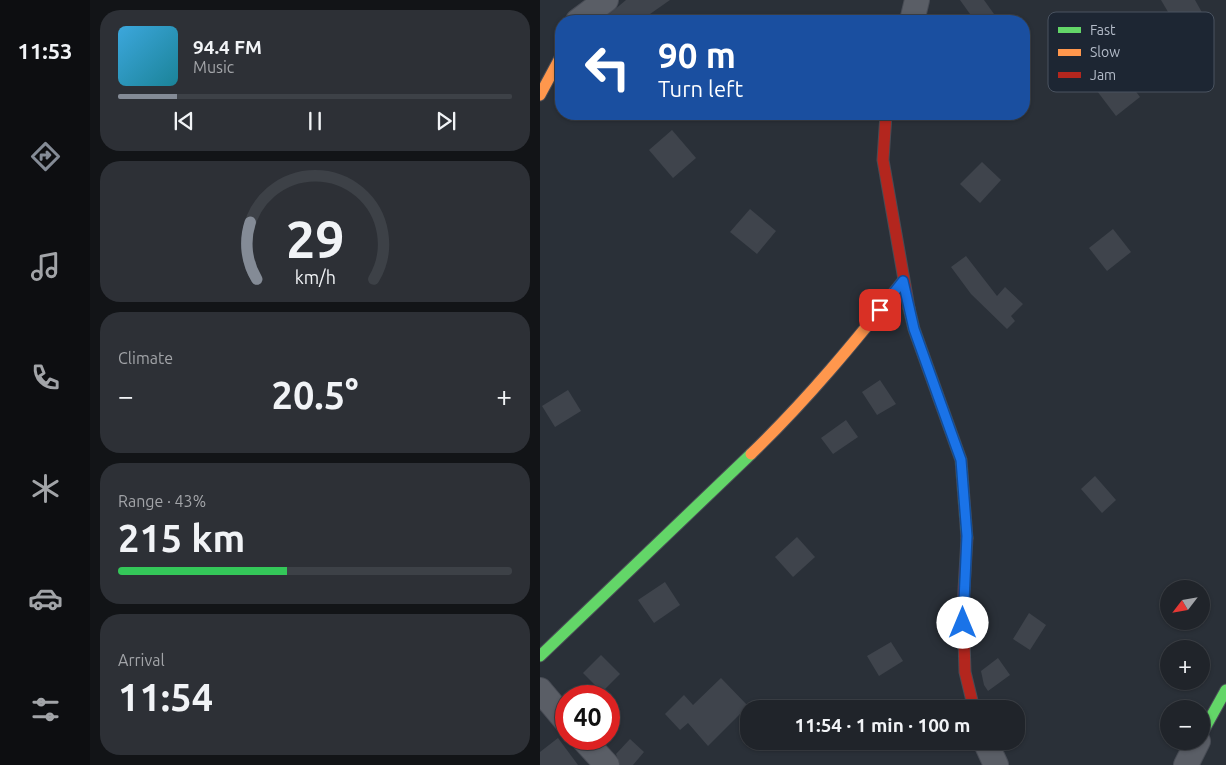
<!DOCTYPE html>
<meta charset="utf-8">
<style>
body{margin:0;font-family:Ubuntu,sans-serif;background:#2d3036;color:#f1f3f6;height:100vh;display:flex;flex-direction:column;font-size:19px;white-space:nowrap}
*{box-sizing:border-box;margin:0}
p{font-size:16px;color:#a2a4a8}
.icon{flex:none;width:28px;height:28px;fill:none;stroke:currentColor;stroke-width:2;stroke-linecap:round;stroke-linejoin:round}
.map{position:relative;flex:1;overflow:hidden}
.details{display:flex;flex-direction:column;gap:10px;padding:10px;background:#121417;width:450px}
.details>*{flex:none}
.banner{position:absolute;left:15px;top:15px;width:475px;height:105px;border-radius:20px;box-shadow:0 1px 4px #0004,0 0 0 1px #3d4147;background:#1a4fa0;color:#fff;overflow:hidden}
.needle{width:32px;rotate:239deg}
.controls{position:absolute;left:620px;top:580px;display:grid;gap:10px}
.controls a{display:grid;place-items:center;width:50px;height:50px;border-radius:50%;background:#20242a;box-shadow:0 1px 4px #0004,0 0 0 1px #3d4147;font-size:25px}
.speed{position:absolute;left:15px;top:685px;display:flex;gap:10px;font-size:25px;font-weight:700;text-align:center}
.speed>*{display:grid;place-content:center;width:65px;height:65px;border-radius:50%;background:#20242a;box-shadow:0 1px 4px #0004,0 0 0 1px #3d4147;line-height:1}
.speed .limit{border:8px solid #d22;background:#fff;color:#111}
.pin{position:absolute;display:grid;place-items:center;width:42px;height:42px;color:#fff;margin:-21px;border-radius:10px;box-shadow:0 2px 8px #0006}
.me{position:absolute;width:55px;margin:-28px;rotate:0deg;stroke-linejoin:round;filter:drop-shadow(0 0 4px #0008)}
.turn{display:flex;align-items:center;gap:18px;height:105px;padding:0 20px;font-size:22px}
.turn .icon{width:65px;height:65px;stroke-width:2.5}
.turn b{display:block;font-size:35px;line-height:42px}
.big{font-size:38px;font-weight:700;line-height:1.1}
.details .card{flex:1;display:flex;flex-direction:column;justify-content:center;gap:8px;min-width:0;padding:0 18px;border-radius:20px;background:#2d3036}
.details .dial{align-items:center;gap:0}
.dial svg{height:130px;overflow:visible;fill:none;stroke:#3d4147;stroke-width:7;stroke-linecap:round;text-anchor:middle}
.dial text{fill:#f1f3f6;stroke:none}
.song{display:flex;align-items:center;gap:15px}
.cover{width:60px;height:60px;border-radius:8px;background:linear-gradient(135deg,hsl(200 70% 55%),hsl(190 70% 35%))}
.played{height:5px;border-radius:2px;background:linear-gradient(90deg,#848b96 15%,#3d4147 15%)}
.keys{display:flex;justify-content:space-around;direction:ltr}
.heat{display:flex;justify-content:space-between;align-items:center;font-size:28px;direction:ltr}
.charge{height:8px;border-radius:4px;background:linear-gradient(90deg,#34c759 43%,#3d4147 0)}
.trip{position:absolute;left:200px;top:700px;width:285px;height:50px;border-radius:20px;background:#20242a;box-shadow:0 1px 4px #0004,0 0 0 1px #3d4147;font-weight:700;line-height:50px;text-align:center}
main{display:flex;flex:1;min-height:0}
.tabs{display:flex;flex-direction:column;width:90px;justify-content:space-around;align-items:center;background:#0d0e11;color:#a2a4a8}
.tabs .icon{width:35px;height:35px}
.tabs .active{color:#848b96}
.tabs b{font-size:22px;color:#f1f3f6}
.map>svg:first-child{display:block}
</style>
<main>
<nav class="tabs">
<b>11:53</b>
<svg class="icon active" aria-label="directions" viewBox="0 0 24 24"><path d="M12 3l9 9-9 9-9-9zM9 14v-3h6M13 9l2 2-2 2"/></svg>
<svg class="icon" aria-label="music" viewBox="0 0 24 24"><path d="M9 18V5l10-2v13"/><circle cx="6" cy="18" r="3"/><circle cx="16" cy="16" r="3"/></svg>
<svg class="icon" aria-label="phone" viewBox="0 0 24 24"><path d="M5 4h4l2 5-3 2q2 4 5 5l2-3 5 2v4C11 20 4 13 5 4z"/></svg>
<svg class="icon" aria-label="climate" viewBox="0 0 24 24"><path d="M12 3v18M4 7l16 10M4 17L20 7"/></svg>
<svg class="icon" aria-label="car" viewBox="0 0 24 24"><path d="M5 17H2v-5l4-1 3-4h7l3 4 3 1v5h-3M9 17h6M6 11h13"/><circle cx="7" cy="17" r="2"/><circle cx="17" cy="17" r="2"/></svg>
<svg class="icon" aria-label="filters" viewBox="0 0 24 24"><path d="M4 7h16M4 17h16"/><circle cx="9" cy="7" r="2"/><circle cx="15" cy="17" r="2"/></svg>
</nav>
<section class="details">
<div class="card">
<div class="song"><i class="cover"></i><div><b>94.4 FM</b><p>Music</p></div></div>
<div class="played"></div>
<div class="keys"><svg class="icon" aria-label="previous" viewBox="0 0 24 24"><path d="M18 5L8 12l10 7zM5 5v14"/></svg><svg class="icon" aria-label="pause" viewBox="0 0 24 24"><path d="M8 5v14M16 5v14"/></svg><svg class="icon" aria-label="next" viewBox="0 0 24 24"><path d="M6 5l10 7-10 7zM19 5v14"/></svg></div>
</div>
<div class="card dial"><svg viewBox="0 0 100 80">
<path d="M14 69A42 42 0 1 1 86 69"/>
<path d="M14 69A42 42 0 0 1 10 34" stroke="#848b96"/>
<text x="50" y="56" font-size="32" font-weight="700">29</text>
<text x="50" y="72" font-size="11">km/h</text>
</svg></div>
<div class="card"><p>Climate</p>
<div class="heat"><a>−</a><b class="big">20.5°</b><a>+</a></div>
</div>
<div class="card"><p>Range · 43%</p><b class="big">215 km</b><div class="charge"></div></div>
<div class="card"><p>Arrival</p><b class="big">11:54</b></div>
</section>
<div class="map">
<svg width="686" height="765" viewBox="0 0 686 765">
<rect width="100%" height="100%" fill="#2a3038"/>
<!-- building -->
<g fill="#3f444c">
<polygon points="86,0 130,0 100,21 61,21"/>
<polygon points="420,0 444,0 454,14 444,21 435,21"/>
<polygon points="621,0 655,0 673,32 648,46"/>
<polygon points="575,64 600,97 576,116 551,83"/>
<polygon points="132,130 156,158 133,178 109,150"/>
<polygon points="442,162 461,180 440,203 420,184"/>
<polygon points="210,209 236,231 217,254 190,232"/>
<polygon points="573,229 591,252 567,271 549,248"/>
<polygon points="426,256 457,296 465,287 483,304 471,316 475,321 467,329 431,294 411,267"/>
<polygon points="340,380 356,404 337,415 322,392"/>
<polygon points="28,390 41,411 15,427 2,406"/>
<polygon points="306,420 318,437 293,454 281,438"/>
<polygon points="555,476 576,500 562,513 541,489"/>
<polygon points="257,537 275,557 253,577 235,557"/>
<polygon points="125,582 140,605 114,623 98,600"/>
<polygon points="489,613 506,625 490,650 473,639"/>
<polygon points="351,642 363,661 339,676 327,656"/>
<polygon points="61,655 80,674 62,692 43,673"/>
<polygon points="458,658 470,675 448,691 444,685 441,671"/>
<polygon points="181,678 208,706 168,746 148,723 140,730 125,714 144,695 153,705"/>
<polygon points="18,738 38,765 0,765 0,752"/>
<polygon points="90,739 104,752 93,765 80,765 76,754"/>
</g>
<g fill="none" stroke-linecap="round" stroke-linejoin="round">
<!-- street casing -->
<g stroke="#484c55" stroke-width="26">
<g id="street">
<polyline points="38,21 66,0"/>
<polyline points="372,21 377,0"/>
<polyline points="0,690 26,721"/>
<polyline points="43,739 67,765"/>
<polyline points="445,741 456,765"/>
<polyline points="646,765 658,741"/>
</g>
</g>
<!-- fast casing -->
<g stroke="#484c55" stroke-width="13">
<g id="fast">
<polyline points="369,308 374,329 421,460 427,538"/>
<polyline points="0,656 211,454"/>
<polyline points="661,735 686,690"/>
</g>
</g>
<!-- slow casing -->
<g stroke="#484c55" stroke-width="13">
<g id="slow">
<polyline points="0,95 21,56"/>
<path d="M211,454C267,400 315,342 363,281"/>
</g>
</g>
<!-- jam casing -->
<g stroke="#484c55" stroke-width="13">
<g id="jam">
<polyline points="346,114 343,160 369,308"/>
<polyline points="427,538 423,607 425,672 434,709"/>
</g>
</g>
<!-- street -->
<use href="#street" stroke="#5a5e66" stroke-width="24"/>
<!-- fast -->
<use href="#fast" stroke="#63d668" stroke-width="11"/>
<!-- slow -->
<use href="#slow" stroke="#ff974d" stroke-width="11"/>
<!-- jam -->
<use href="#jam" stroke="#b3261e" stroke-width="11"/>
</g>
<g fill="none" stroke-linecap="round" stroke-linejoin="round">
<!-- route casing -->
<g stroke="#114b97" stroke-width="12">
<polyline id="route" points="340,310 363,281 374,329 421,460 427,536 423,623"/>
</g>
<!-- route -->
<use href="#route" stroke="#1a73e8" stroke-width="9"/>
</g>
<!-- legend -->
<rect x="508" y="12" width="166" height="80" rx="8" fill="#1d2633" stroke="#4a5360" stroke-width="1"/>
<rect x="518" y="27" width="23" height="6" fill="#63d668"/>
<rect x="518" y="49" width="23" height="7" fill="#ff974d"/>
<rect x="518" y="72" width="23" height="6" fill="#b3261e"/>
<g font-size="14" fill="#b4bcc9">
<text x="550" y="35">Fast</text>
<text x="550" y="57">Slow</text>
<text x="550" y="80">Jam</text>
</g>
</svg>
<div class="controls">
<a><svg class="needle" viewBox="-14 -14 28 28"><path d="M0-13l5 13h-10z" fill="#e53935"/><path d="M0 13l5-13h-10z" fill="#a2a4a8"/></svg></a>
<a>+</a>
<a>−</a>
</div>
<div class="speed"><div class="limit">40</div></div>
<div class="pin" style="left:340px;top:310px;background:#d93025"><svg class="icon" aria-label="arrive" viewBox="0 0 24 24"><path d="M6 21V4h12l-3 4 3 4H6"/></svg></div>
<svg class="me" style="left:423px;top:623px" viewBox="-20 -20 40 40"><circle r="19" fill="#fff"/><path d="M0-13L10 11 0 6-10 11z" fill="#1a73e8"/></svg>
<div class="trip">11:54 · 1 min · 100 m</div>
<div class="banner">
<div class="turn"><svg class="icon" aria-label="left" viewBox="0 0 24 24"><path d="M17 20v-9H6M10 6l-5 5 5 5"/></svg><div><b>90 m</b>Turn left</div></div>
</div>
</div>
</main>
